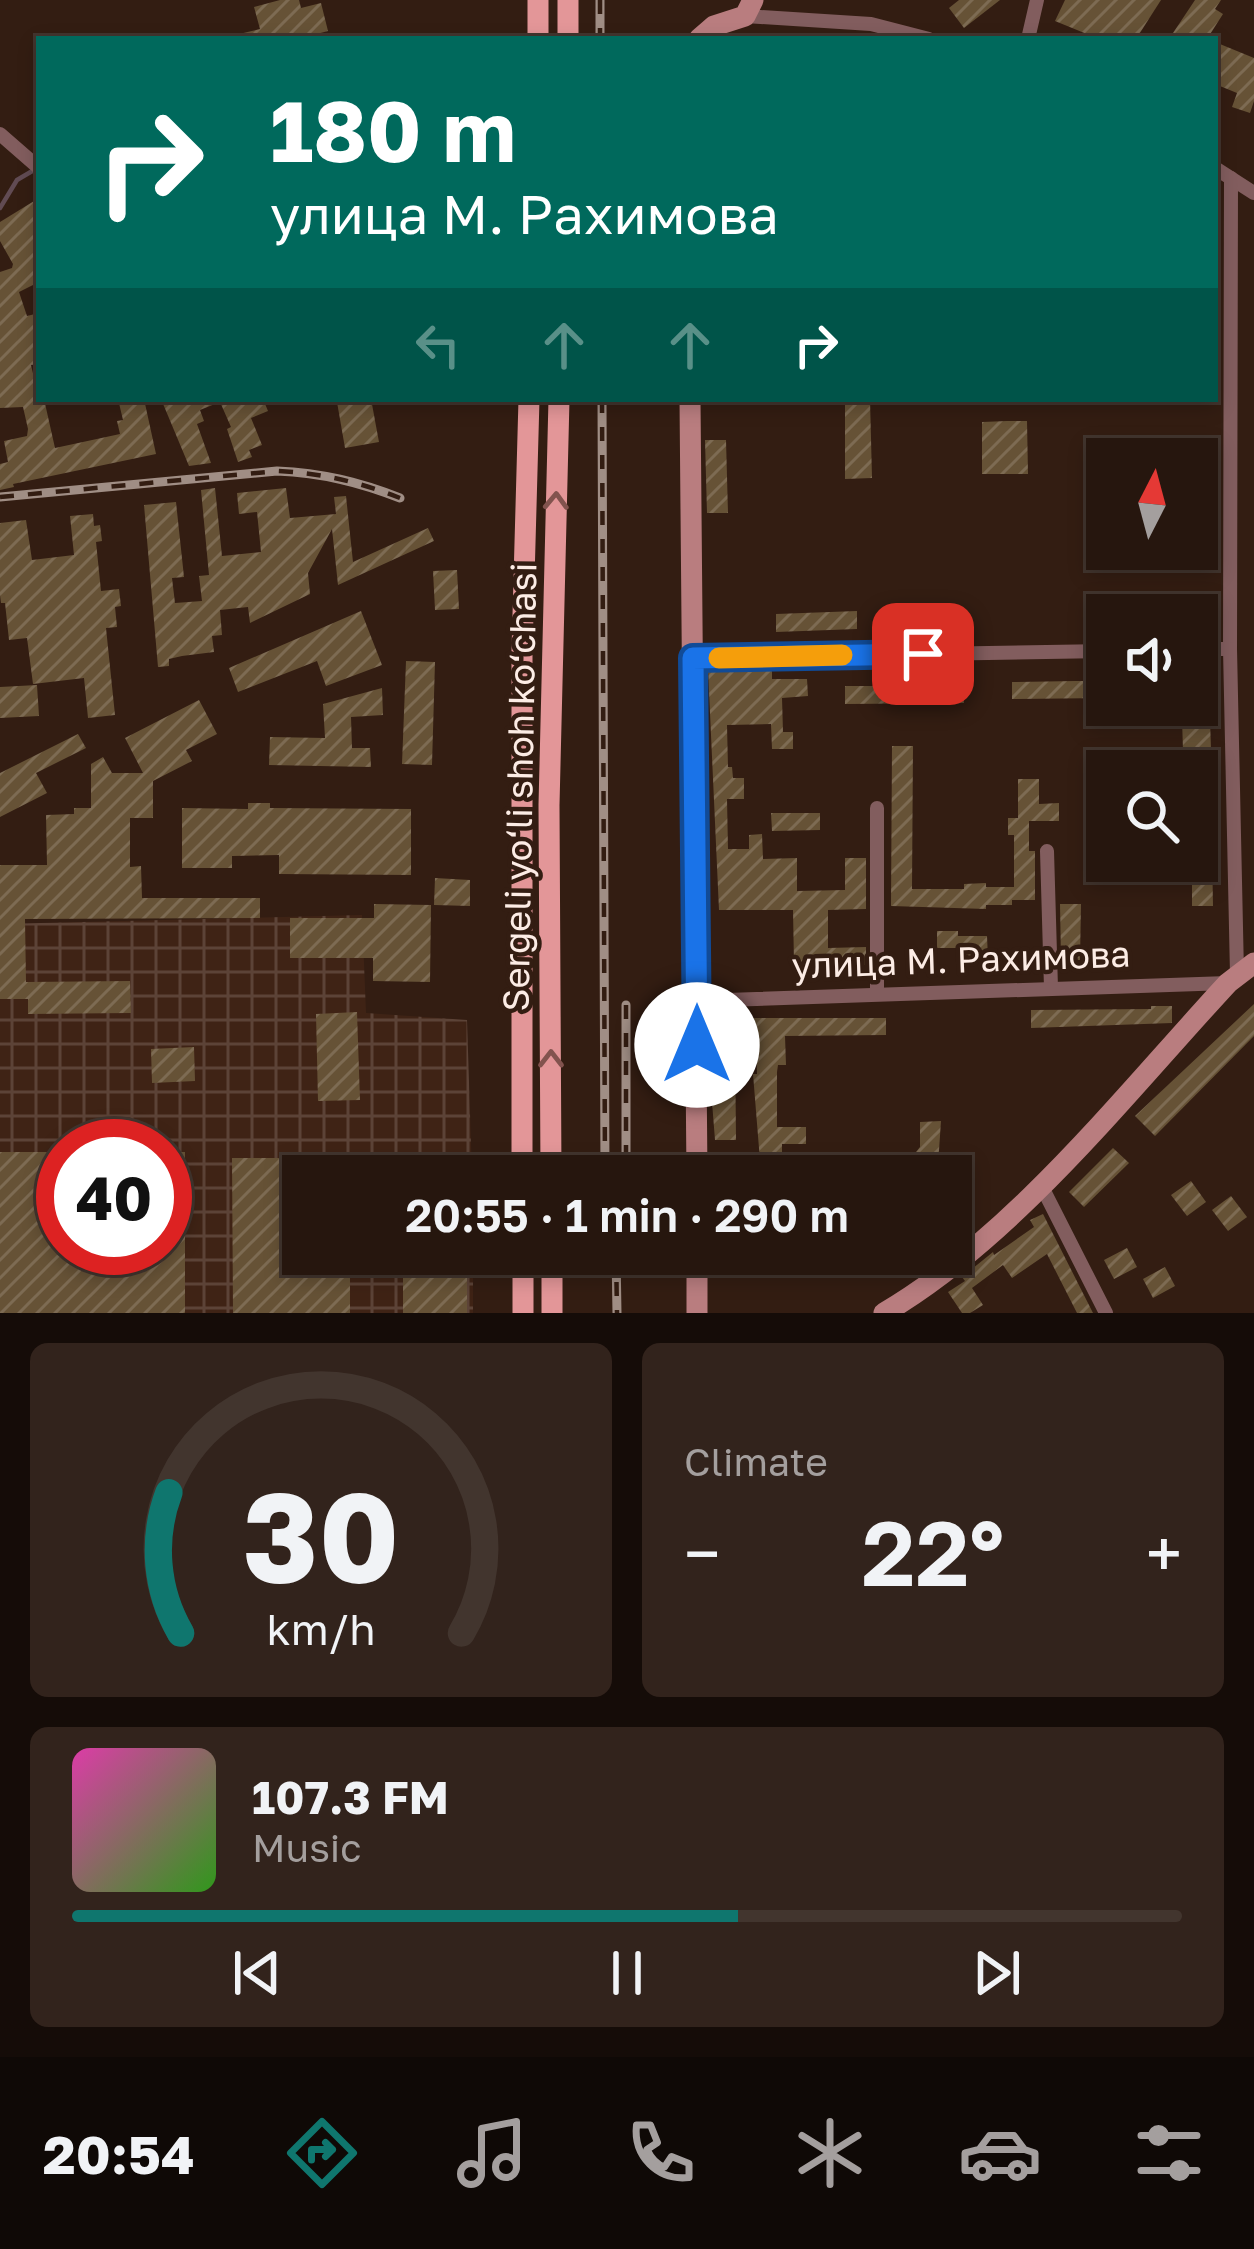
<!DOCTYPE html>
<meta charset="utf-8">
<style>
body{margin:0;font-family:"Golos Text",sans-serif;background:#32231c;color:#f1f3f6;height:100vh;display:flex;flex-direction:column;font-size:45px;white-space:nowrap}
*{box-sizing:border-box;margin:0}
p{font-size:39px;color:#a49f9e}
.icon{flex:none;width:66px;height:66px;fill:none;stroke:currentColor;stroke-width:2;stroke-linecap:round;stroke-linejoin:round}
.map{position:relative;height:1313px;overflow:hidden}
.side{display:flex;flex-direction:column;gap:30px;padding:30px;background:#150c08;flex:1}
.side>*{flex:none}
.top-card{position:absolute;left:36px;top:36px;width:1182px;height:366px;border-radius:0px;box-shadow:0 6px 18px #0003,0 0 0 3px #42352e;background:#00695c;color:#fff;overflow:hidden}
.needle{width:78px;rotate:6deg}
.controls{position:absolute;left:1086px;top:438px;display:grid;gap:24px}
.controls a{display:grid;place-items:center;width:132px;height:132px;border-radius:0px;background:#26160e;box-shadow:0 6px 18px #0003,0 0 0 3px #42352e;font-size:60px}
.speed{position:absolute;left:36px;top:1119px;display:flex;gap:24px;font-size:60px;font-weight:700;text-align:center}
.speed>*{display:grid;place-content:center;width:156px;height:156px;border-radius:50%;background:#26160e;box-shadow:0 6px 18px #0003,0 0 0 3px #42352e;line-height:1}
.speed .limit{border:18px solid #d22;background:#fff;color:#111}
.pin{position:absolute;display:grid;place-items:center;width:102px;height:102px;color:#fff;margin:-51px;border-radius:24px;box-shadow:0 6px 18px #0006}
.me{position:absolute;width:132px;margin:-66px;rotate:0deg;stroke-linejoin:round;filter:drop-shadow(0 0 9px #0008)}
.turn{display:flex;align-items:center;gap:42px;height:252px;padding:0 36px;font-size:54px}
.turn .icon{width:156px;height:156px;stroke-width:2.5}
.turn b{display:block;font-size:84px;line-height:102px}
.lanes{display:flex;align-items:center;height:114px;padding:0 36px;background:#0003;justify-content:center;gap:60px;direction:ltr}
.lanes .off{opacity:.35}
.big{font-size:90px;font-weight:600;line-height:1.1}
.side .card{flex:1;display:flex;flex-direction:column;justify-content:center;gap:18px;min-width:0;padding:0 42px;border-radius:18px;background:#32231c}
.side .dial{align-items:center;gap:0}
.dial svg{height:312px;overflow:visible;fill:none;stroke:#42352e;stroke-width:7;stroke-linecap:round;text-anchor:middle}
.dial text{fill:#f1f3f6;stroke:none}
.song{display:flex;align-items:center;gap:36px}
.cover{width:144px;height:144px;border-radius:18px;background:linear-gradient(135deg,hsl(320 70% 55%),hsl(110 70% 35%))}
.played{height:12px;border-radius:6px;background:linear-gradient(90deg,#0f766e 60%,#42352e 60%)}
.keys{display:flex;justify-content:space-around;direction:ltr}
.heat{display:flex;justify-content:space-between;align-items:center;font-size:66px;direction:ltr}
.side .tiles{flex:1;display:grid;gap:30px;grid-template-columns:1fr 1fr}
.card:last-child{grid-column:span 2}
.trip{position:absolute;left:282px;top:1155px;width:690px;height:120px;border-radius:0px;background:#26160e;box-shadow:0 6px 18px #0003,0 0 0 3px #42352e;font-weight:600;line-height:120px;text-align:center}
.tab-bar{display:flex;height:192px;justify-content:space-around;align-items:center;background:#0f0906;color:#a49f9e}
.tab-bar .icon{width:84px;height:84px}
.tab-bar .current{color:#0f766e}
.tab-bar b{font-size:54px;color:#f1f3f6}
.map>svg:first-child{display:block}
</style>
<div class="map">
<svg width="1254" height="1313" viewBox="0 0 1254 1313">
<defs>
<pattern id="industrial-grid" width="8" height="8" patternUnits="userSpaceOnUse" patternTransform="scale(3)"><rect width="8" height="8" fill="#3f2315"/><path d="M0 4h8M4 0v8" fill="none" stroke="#5c4337"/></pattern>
<pattern id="building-hatch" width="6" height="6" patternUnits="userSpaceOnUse" patternTransform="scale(3)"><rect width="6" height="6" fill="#665236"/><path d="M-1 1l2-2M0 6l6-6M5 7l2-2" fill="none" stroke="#7d6b53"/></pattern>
</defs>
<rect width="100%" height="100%" fill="#331d12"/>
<!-- industrial -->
<path fill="url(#industrial-grid)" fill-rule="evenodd" d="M362,915L366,1013L467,1020L472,1176H303V1254H473V1313H0V924ZM63,1146H165V1248H63Z"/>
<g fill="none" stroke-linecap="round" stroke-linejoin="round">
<!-- stream -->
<polyline stroke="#614b53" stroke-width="4.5" points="0,208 17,180 34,170"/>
</g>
<!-- building -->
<g fill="url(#building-hatch)">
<polygon points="280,0 299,0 301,8 321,3 328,31 298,39 287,39 285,34 264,39 235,39 235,35 260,29 254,7"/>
<polygon points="959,0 1000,0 964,28 949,8"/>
<polygon points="1065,0 1161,0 1136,39 1099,39 1055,21"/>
<polygon points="1195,0 1221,0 1215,9 1223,14 1207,39 1169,39"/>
<polygon points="1215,42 1254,58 1254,101 1250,113 1232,107 1237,93 1215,84"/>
<polygon points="39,198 39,282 19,292 27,316 39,313 39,364 31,365 39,399 44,399 55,448 120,434 117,421 123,420 118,399 144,399 156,454 13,484 14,487 0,490 0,464 8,462 4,441 27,436 28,429 23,407 0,408 0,272 12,268 13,264 0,241 0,222"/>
<polygon points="161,399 263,399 268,411 251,418 262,445 249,450 252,457 238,462 227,429 231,427 220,402 200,410 204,421 197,424 211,463 189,466"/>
<polygon points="352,399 371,399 379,442 345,448 337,402"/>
<polygon points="845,399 870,399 872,478 845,479"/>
<polygon points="1007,421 1027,421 1028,474 982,474 982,422"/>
<polygon points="705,440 726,440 728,513 707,513"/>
<polygon points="1087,469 1107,469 1107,520 1090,520"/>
<polygon points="215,488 222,556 261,552 257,512 239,514 237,493 286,488 290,518 336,514 334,497 346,496 353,562 428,528 434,541 338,585 332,529 308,573 310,594 250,623 248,607 220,610 222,635 212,636 214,652 182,656 169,659 169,666 158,667 144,505 176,502 184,577 172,578 175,603 202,601 199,576 209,575 201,490"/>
<polygon points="93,514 94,526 100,525 102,541 96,542 101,591 119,589 121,606 115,607 117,627 106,628 115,715 88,718 84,678 33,684 27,638 9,640 5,603 1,603 0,595 0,523 26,520 32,560 74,555 70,516"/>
<polygon points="457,570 459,609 435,610 433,571"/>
<polygon points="961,610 961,628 879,629 879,612"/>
<polygon points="361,611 382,665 326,686 317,661 238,692 229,668"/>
<polygon points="857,611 857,629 776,632 776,614"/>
<polygon points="406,661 435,662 432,765 402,764"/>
<polygon points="772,668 772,679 807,679 808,696 782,698 783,732 793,732 793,749 772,749 771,724 727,725 728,767 732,767 733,778 744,778 744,799 727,799 728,849 749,849 749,835 762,834 763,859 797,858 797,891 845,890 845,858 866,858 866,909 828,910 828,948 866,947 866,965 794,964 793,910 719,910 708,669"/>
<polygon points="1076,681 1107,681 1107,698 1012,699 1012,682"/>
<polygon points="37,685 39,716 0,718 0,687"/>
<polygon points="845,686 963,686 964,703 845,704"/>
<polygon points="382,688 383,715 351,717 352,748 370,748 371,767 269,765 270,737 325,738 323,704"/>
<polygon points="199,700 217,734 186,750 192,761 153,781 153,818 130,818 130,867 141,866 142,898 260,898 260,918 25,919 26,982 130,981 131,1013 28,1014 28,999 0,999 0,865 47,865 46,815 74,814 74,808 91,808 91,764 103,757 112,773 143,773 125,738"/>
<polygon points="1182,719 1210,719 1211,749 1183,750"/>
<polygon points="78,734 86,748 36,773 47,793 0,817 0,773"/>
<polygon points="892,746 913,746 912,889 964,889 964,884 986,883 986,887 1014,887 1014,835 1008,835 1008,818 1018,818 1018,779 1039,779 1039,804 1059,803 1059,821 1029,821 1029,851 1035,851 1035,900 1012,900 1012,905 986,905 986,909 891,906"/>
<polygon points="1197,772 1211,772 1212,822 1197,822"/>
<polygon points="248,803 270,803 270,808 411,809 411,875 279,874 279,855 232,856 232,868 182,868 182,808 248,809"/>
<polygon points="771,813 820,813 820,830 772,831"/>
<polygon points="1197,851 1212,851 1213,906 1192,906 1192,861 1197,861"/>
<polygon points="435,878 470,880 470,906 434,905"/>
<polygon points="374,904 431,905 430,982 373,981 373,958 290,958 290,918 374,918"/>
<polygon points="1060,904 1081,904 1080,960 1061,960"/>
<polygon points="937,931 958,931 958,936 987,936 988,958 966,958 966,948 937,948"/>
<polygon points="1254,1004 1254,1036 1155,1136 1135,1116"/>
<polygon points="1151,1006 1172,1006 1172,1023 1031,1028 1031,1010 1151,1009"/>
<polygon points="357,1012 360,1100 318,1101 316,1014"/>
<polygon points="717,1018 886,1018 886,1035 785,1036 786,1065 778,1065 777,1072 777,1127 806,1127 806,1144 782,1144 782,1173 761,1173 753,1074 757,1074 756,1036 735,1036 736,1140 715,1140 712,1102"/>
<polygon points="194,1047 195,1081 152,1083 151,1049"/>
<polygon points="941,1121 938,1165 813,1170 813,1152 916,1152 920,1147 920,1122"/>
<polygon points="1113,1148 1129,1163 1084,1207 1069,1192"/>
<polygon points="0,1152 63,1152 63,1248 165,1248 165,1152 185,1152 185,1313 0,1313"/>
<polygon points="232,1158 349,1158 349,1176 303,1176 303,1254 350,1254 350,1313 233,1313"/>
<polygon points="1191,1181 1206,1202 1187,1216 1171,1195"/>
<polygon points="1231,1196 1247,1217 1228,1231 1212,1210"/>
<polygon points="1043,1214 1093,1313 1077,1313 1047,1254 1012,1278 1003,1265 972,1288 983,1305 970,1313 962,1313 948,1292 965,1281 962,1277 993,1252 994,1255 1034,1227 1030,1220"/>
<polygon points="1127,1248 1137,1267 1114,1279 1104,1260"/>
<polygon points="1165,1267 1175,1286 1153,1298 1143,1279"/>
<rect x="403" y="1269" width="64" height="44"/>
</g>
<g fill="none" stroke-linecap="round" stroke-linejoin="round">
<!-- street -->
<g stroke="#825d5e" stroke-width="14">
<polyline points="745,16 871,24 929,39"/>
<polyline points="1028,39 1037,0"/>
<polyline points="0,134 39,168"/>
<polyline points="1215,168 1254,193"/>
<polyline points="1231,178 1230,649 1237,974"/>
<polyline points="1197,649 1230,649"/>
<polyline points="693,658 1107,651"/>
<polyline points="1047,851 1051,988"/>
<polyline points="877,994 877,808"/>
<polyline points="696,1001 1228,983"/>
<polyline points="1041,1185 1106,1313"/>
</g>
<!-- secondary -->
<g stroke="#b97d7f" stroke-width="21">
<polyline points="699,39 714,26 745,16 753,0"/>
<polyline points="690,399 697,1176"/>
<polyline points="697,1254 697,1313"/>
<path d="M884,1313C1014,1237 1126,1093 1228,983L1254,963"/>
</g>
<!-- primary -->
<g stroke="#e39698" stroke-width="21">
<polyline points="568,0 568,39"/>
<polyline points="538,39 538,0"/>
<polyline points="522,1176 522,651 529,399"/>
<polyline points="551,1176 549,805 559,399"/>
<polyline points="523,1254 523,1313"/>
<polyline points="552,1254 552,1313"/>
</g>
<!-- rail casing -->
<g stroke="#a08e85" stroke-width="9">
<g id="rail">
<polyline points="600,0 600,39"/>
<polyline points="602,399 605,1176"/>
<path d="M0,497L277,471C322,473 359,482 400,498"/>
<polyline points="626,1005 626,1176"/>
<polyline points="616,1254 617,1313"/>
</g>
</g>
<!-- rail -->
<use href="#rail" stroke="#331d12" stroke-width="4.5" stroke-dasharray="14" stroke-linecap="butt"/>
</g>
<!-- one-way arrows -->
<defs><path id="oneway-chevron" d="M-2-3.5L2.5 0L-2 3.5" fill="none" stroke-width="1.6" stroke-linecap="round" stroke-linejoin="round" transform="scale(3)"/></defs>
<g stroke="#82534e">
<use href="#oneway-chevron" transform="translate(556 501) rotate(-88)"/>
<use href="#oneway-chevron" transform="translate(551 1059) rotate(-90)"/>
</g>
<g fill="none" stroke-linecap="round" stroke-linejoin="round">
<!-- route casing -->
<g stroke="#114b97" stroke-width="30">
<polyline id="route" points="697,1045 693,658 923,654"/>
</g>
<!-- route -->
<use href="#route" stroke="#1a73e8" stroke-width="21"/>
<!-- slow -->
<polyline stroke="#f59e0b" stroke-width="21" points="719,658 842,655"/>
</g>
<g text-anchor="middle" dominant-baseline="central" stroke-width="9" stroke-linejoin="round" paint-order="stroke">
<!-- street labels -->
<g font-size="36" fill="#fcece5" stroke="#331d12">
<text transform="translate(519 787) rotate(-89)">Sergeli yo‘li shoh ko‘chasi</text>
<text transform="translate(961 959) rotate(-2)">улица М. Рахимова</text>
</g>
</g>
</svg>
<div class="controls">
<a><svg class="needle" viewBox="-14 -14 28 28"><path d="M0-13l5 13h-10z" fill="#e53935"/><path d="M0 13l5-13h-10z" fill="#a49f9e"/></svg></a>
<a><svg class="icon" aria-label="sound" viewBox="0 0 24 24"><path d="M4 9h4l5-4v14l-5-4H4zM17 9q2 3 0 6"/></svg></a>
<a><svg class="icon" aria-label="search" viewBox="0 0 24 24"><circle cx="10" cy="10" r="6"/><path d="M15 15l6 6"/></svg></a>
</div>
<div class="speed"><div class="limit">40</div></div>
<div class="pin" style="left:923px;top:654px;background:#d93025"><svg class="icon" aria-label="arrive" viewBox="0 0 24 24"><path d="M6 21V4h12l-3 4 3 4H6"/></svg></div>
<svg class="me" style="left:697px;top:1045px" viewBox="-20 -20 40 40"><circle r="19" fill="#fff"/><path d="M0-13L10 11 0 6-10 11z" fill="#1a73e8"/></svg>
<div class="trip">20:55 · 1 min · 290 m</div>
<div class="top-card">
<div class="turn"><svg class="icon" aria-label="right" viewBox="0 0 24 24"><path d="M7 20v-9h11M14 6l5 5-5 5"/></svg><div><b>180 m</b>улица М. Рахимова</div></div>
<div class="lanes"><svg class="icon off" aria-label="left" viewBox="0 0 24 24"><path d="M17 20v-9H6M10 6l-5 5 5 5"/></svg><svg class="icon off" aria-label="ahead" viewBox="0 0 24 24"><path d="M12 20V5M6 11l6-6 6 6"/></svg><svg class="icon off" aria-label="ahead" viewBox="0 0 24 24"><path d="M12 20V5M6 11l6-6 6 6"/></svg><svg class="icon" aria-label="right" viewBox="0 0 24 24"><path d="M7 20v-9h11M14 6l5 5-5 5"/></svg></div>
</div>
</div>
<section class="side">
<div class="tiles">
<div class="card dial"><svg viewBox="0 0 100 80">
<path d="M14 69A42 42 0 1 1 86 69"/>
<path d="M14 69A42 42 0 0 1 11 33" stroke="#0f766e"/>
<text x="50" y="56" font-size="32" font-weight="700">30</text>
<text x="50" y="72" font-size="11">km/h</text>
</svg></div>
<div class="card"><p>Climate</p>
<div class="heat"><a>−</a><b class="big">22°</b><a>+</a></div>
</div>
<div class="card">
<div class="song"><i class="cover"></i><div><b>107.3 FM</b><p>Music</p></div></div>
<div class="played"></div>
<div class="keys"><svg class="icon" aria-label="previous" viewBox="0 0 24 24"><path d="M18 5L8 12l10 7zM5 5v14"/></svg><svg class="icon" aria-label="pause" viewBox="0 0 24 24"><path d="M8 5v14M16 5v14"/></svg><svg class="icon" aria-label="next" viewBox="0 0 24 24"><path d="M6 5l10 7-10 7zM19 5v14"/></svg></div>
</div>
</div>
</section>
<nav class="tab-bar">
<b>20:54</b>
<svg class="icon current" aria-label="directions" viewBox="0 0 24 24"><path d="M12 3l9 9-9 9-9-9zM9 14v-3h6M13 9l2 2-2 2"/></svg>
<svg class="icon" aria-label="music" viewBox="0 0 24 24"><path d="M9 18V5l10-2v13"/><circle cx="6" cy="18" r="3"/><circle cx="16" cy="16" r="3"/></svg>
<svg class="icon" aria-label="phone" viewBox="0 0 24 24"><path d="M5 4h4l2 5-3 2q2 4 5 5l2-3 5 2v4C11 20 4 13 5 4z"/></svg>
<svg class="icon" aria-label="climate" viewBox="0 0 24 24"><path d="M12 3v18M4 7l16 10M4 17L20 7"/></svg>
<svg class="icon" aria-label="car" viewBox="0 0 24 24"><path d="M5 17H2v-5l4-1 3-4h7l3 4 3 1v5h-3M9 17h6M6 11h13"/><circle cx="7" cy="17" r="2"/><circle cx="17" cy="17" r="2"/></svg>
<svg class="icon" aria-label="filters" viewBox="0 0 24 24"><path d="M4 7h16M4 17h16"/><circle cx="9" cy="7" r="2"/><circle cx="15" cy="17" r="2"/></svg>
</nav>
